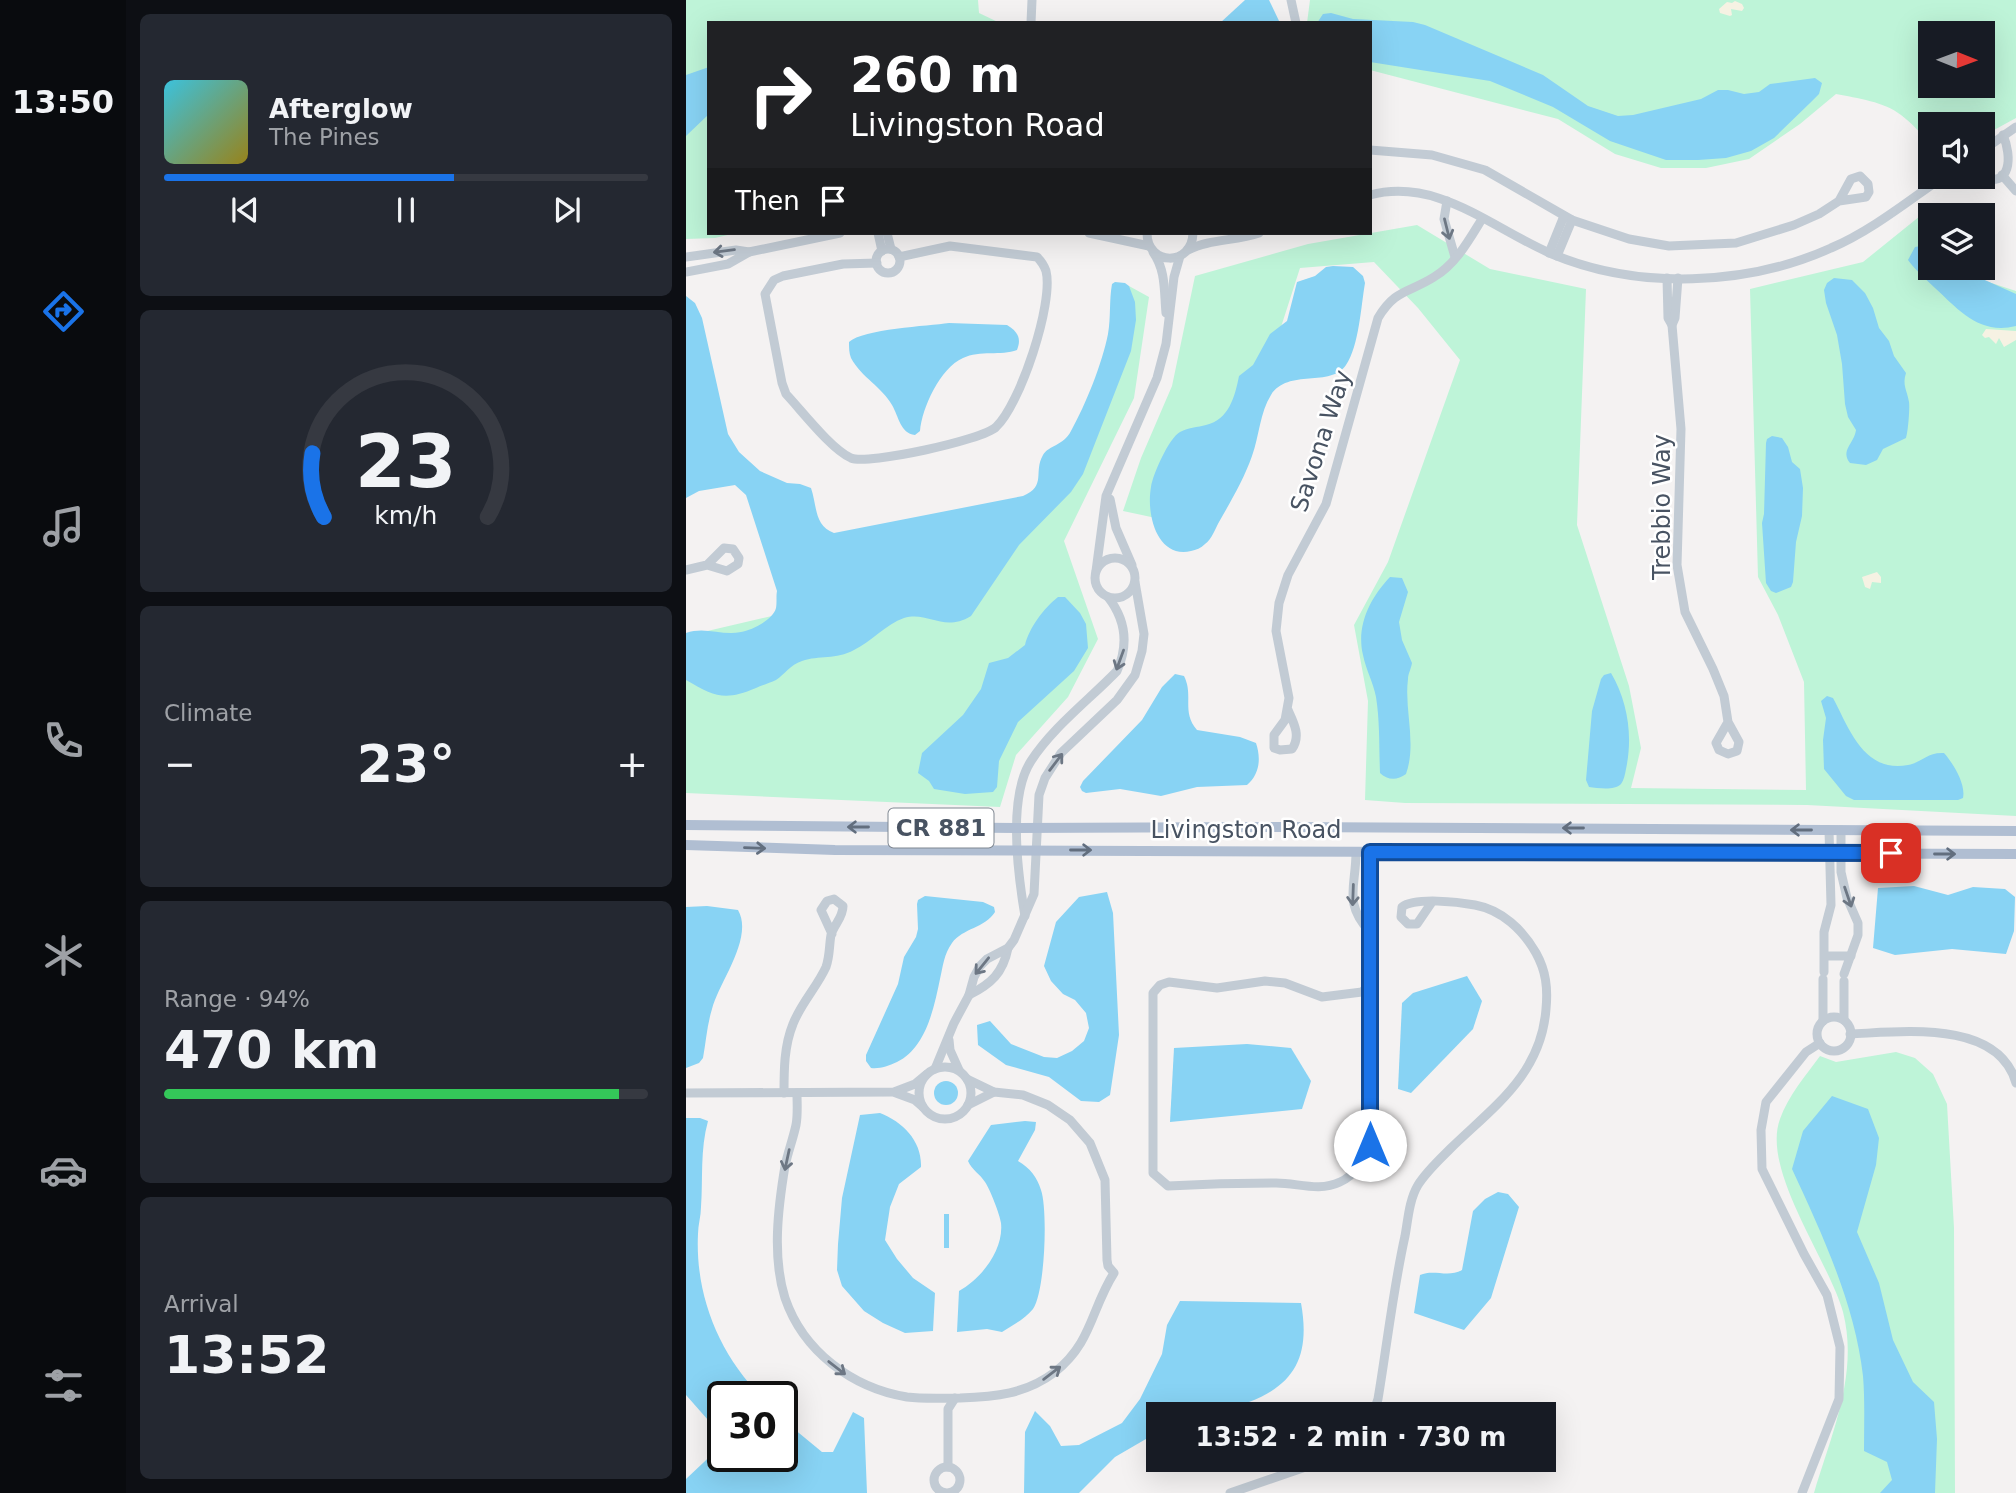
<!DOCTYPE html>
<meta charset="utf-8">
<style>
body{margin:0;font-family:"DejaVu Sans",sans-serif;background:#242831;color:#f1f3f6;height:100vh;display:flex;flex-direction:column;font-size:26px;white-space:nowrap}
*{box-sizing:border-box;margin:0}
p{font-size:23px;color:#9ea1a6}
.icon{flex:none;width:38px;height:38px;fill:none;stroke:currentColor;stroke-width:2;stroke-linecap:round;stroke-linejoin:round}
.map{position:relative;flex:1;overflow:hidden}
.details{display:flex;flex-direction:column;gap:14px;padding:14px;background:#0d0f14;width:560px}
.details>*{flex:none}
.hud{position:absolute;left:21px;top:21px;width:665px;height:214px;border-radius:0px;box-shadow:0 7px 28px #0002;background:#202124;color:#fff;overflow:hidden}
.needle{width:46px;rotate:91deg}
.controls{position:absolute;left:1232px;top:21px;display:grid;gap:14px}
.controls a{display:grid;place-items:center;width:77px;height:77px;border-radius:0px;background:#171b24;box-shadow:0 7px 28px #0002;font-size:35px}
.speed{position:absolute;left:21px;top:1381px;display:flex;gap:14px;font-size:35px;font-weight:700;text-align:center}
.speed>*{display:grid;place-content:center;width:91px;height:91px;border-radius:50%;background:#171b24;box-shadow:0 7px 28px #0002;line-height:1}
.speed .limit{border:4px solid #111;border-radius:10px;background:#fff;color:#111}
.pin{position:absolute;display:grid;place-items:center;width:60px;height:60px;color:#fff;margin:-30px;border-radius:14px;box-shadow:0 4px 10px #0006}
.me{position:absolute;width:77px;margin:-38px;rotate:0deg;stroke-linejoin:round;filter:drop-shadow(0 0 5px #0008)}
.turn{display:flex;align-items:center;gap:24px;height:147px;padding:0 28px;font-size:32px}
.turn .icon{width:91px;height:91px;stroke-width:2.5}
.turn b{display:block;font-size:49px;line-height:60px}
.then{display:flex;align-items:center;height:66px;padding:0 28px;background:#0003;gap:14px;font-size:26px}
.big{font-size:52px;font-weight:700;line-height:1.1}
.details .widget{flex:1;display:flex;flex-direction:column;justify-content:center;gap:10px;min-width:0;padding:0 24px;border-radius:10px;background:#242831}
.details .dial{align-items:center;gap:0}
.dial svg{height:182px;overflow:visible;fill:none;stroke:#363941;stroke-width:7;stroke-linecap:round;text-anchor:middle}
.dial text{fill:#f1f3f6;stroke:none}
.song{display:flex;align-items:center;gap:21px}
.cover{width:84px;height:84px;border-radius:10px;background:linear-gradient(135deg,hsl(190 70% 55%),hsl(50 70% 35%))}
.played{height:7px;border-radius:4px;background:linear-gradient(90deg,#1a73e8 60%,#363941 60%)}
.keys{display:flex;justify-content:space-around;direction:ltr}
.heat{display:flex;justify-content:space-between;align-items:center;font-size:38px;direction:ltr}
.charge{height:10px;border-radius:5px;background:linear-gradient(90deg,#34c759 94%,#363941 0)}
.trip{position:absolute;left:460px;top:1402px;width:410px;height:70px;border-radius:0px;background:#171b24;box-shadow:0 7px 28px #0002;font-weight:700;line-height:70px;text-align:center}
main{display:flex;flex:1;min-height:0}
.tabs{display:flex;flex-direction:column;width:126px;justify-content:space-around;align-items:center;background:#090b0e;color:#9ea1a6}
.tabs .icon{width:49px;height:49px}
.tabs .active{color:#1a73e8}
.tabs b{font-size:32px;color:#f1f3f6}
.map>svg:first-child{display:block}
</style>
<main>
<nav class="tabs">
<b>13:50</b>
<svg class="icon active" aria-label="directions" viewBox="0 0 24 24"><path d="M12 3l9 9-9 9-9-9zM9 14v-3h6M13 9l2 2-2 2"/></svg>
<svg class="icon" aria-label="music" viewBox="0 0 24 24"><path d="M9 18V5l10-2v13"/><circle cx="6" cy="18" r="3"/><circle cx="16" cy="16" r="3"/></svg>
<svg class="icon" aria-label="phone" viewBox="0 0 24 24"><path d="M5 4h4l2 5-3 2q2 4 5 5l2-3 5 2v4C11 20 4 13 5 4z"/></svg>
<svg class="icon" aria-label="climate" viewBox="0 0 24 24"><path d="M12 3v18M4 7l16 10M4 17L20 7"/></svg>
<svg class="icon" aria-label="car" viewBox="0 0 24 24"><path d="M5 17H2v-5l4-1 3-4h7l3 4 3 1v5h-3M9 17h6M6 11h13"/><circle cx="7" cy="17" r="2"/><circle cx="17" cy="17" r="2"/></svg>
<svg class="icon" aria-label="filters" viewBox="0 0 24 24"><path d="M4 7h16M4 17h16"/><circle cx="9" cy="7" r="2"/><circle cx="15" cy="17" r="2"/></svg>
</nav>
<section class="details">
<div class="widget">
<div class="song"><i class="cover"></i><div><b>Afterglow</b><p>The Pines</p></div></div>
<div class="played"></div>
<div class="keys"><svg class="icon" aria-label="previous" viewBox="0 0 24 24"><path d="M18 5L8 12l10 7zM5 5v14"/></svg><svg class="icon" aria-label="pause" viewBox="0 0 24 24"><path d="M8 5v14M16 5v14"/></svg><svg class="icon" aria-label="next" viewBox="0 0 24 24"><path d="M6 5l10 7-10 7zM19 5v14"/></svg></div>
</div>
<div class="widget dial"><svg viewBox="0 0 100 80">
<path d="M14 69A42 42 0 1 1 86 69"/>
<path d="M14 69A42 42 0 0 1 9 41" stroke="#1a73e8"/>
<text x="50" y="56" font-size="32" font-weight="700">23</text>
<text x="50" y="72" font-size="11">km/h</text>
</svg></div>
<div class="widget"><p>Climate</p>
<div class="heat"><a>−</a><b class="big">23°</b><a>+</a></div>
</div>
<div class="widget"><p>Range · 94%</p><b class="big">470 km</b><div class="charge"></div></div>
<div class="widget"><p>Arrival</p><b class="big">13:52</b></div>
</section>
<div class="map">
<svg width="1330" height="1493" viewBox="0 0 1330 1493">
<rect width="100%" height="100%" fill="#f4f2f2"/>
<!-- green -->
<g fill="#bef4d8" fill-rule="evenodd">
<polygon points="0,0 292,0 293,13 314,23 23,23 23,233 50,233 29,238 0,239"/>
<path d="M624,0H1330V118L1297,136V124H1244V143C1235,134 1226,123 1215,115C1199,102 1171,98 1150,94L1114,124L1063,159L1020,168H975L929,154L872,119L684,70V23H621ZM1244,33H1297V86H1244Z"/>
<polygon points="1239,212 1244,219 1244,268 1281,268 1287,277 1330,291 1330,816 1121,805 719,803 679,800 682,701 668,625 702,562 774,360 732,308 688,262 614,268 595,327 484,521 437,511 455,458 486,386 509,276 622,244 731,225 804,269 900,289 891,525 943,686 955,748 945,788 1120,790 1118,682 1092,615 1072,577 1064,289 1177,262"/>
<polygon points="443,286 463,297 448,398 378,541 412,639 382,697 330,755 314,807 0,793 0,636 86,616 278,539 370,479 417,389"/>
<path d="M1210,1052L1229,1058L1247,1074L1261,1104L1268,1228L1269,1493H1128C1145,1435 1173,1374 1157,1312C1143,1261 1075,1170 1094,1119C1102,1096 1120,1075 1134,1056L1150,1062Z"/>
</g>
<!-- sand -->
<g fill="#f6f2e3">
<polygon points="1049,1 1056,4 1058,8 1056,11 1045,9 1046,15 1044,16 1034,13 1033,9 1041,2 1046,3"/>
<polygon points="1300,329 1330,331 1330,340 1318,347 1313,338 1310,344 1303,337 1299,338 1296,335"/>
<polygon points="1191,572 1195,577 1195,583 1186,582 1184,589 1179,587 1176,577"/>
</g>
<!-- water -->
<g fill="#88d3f4">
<polygon points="559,0 583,0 594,23 534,23"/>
<polygon points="645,13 667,19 727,22 739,25 857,75 902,106 932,116 947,115 1015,99 1032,90 1042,90 1058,94 1073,92 1084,84 1129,78 1136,83 1133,94 1124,103 1088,138 1065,151 1040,158 1012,160 980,160 924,141 867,107 804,81 684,62 684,23 631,23 637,14"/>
<polygon points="23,67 23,114 0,136 0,75"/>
<path d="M1240,245L1244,248V268H1272L1330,294V326C1293,335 1273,310 1249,288C1240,279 1230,271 1222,260L1229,247Z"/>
<path d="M647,266L667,267L677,276L679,283C675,306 673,346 660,365C645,388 602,368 585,395C574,412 573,437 566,456C558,479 545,501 533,522C529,529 526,539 519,544C515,548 510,550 505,551C471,559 460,514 465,487C467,474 483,438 494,432C501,428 512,427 520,425C543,420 549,396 553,376L567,365L584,334L601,321L611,282L629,276L640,267Z"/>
<path d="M1148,278L1166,280L1179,293L1187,308L1193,328L1203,341L1208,356L1220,373C1216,385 1221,390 1223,402C1224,408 1222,433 1220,438L1197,449L1191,460L1180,465L1164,463C1154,450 1168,444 1170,430L1162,417L1159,404L1156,364L1151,335L1140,303L1138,290L1141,283Z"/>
<path d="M429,282L439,283L443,286L449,302L450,320L445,351L397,474L385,492L333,545L285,616C257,633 243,611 218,618C200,624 185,642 168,650C150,660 133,655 116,661C104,665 99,674 90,680C84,683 76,685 70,688C39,701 29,697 0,680V633C19,626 36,636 55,632C66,630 87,620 90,608C91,603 90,596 91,591L60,495L49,485L13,491L0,498V296L9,303L16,318L42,434L53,452L74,471L101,483L114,484L125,488C131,505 128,526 148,533L337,496C361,486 347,472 357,455C363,445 377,446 385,431C400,404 416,364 422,334C425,317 423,301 426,284Z"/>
<path d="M263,323L321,325C331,331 336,338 331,350C315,356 294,350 277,358C254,368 236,408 234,431L229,435C214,433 213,417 206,405C196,387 176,378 165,358C163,353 163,348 163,342C177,329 242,326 263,323Z"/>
<polygon points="1086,436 1096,438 1102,447 1106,462 1114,469 1117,488 1116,516 1110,542 1107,582 1105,587 1090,593 1085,591 1080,583 1076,523 1078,514 1080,443 1081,439"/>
<path d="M704,577L716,578L722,592L713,622L716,640L726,663C725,669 722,674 722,679C718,710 731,743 720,774C711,781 701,780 694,773C693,747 694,722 690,697C687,682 680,670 677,655C670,626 684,598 704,577Z"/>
<path d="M372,597H379L394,613L400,624L402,648L388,671L332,722L313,761L311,787L307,792L279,794L248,789L243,781L232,773L236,753L277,715L295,689L303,663L322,658L339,645C343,628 358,608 372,597Z"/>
<path d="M925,673C942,702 947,736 940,769C939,774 938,780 935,784C928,791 912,788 903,787L900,780L906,711L915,679L918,675Z"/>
<path d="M489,674L498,676C508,696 495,711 511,730L554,737L570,743C575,758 574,774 561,785L511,787L475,796L434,789L400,793L396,791L394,787L397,781L456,720L476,687Z"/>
<path d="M1141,696L1147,698C1164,730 1178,773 1222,765C1237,762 1241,752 1258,753C1267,763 1280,784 1277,798L1272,800H1168L1160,796L1138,769L1137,740L1140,718L1135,701Z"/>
<polygon points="1228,886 1262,895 1287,887 1319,889 1329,897 1328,931 1320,954 1266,949 1209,955 1187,948 1192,888"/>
<polygon points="421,892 427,913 433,1035 424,1095 413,1102 395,1101 363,1077 320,1065 292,1045 291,1025 304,1021 325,1044 358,1057 371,1058 386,1051 398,1041 403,1028 400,1013 389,1000 377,994 365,981 358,966 370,922 393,897"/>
<path d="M239,896L297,902L308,907L309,912C299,928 277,928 266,943C258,954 257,966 254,979C248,1008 240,1048 211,1062C202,1066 194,1069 185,1068L180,1061V1055L212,984L218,957L230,937L232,929L231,904L232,900Z"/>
<path d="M21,906L52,910C68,938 33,982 26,1009C21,1025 20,1042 17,1058L13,1063L0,1068V907Z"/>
<polygon points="781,976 796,1001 787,1029 725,1093 712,1089 716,1003 727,993"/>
<polygon points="561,1044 605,1048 625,1081 616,1109 484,1122 488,1048"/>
<circle cx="260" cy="1093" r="12"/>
<path d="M1146,1096L1182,1109L1193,1138L1190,1165L1171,1232L1193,1283L1207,1340L1227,1382L1248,1402L1251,1439L1249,1493H1194L1206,1480L1201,1462L1178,1451C1178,1426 1179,1400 1177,1376C1169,1304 1136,1234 1106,1169L1117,1131Z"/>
<path d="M194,1113C217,1122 236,1141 235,1167L213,1184L204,1207L199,1240L211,1259L227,1278L249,1293L247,1331L219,1333L197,1323L178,1311L156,1286L151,1270L152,1244L156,1198L174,1115Z"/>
<path d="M0,1118H14L22,1121C14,1150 17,1178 15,1207C15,1216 12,1225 12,1234C9,1295 33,1354 75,1396H37V1437L0,1395Z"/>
<path d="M339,1121L350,1122L349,1130L332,1161C344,1168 351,1177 355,1190C362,1210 359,1292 347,1309C339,1319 327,1325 316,1332L301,1329L271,1332L273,1291C295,1279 318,1250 315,1223C314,1215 304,1189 299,1182C294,1174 286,1170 282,1161L305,1125Z"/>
<path d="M812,1192L822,1194L833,1207L805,1298L778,1330L728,1313L734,1275C748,1269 762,1278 776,1270L787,1211L799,1199Z"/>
<rect x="258" y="1214" width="5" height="34"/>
<path d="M494,1301L615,1303C624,1353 611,1384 563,1402C551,1406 539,1412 527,1414C510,1416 490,1414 472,1414V1432L429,1457L393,1493H338L339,1432L349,1411L364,1426L375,1446L393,1445L436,1423L454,1399L476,1354L481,1325Z"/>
<polygon points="167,1412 178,1418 181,1493 0,1493 0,1479 35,1446 37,1438 37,1456 96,1456 96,1419 136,1452 147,1452"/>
</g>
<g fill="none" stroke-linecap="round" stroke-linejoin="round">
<!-- minor -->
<g stroke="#c2cbd4" stroke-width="9">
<polyline points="605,0 610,23"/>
<polyline points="345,23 346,0"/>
<polyline points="684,150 746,155 799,170 886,220 943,239 983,246 1050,243 1108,225 1133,214 1153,201 1180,197 1183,192 1182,184 1174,176 1165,179 1153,201"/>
<polyline points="1297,150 1330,127"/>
<polyline points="1316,175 1330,191"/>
<path d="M1294,177C1326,189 1326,156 1317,135"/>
<path d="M684,195C752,177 807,229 866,254C952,290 1061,286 1145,248C1185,231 1222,201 1257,177"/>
<polyline points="761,201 758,219 769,257"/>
<polyline points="192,233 196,251"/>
<polyline points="201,233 205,249"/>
<polyline points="403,233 463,246"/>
<path d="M461,233C461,266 506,267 507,233"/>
<circle cx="202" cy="261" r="12"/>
<path d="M502,250C523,239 550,241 573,233"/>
<polyline points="63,252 154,233"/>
<path d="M467,252C480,270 478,292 480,313"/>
<polyline points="863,253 878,216"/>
<polyline points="871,256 886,220"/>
<polyline points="0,257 50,250 63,252 42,264 0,272"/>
<path d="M191,263L157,264L97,276L88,280L79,294L96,383L100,394C116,411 145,449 165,458C182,465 297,440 310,427C334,405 368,303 360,271C358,265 355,261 351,257L264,246L213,257"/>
<polyline points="981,278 982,318 986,325"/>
<polyline points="992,278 989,318 986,325 995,429 991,565 999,612 1027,669 1038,696 1042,722 1053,742 1051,751 1042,754 1033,750 1030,743 1042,722"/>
<polyline points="424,499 430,528 446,565"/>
<circle cx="429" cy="578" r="20"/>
<polyline points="0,570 21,565 41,571 52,564 53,558 47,549 38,548 21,565"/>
<polyline points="410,571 420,496 471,378 480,344 488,277 494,256"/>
<path d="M602,710C608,723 615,736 606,749L594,750L588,748V735L599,720L603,698L590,631L593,603L602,575L640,504L692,318C709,289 723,293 748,277C770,264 783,240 796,219"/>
<polyline points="1155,830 1155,872 1161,898 1172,923 1172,935 1158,974"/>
<path d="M670,852C670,887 657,903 684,932"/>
<path d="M339,916C332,875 321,798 345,761C367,727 403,700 431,671C443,644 440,620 422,597"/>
<polyline points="1139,956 1165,956"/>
<polyline points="1138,972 1138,932 1145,905 1143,830"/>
<path d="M684,985L676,992L636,997L599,983L579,981L531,988L483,982L474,985L467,993V1173L482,1186C518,1184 554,1183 590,1183C612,1183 633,1192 654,1182C670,1175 677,1160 684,1145L685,864L684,852"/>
<path d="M283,995C305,984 317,973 322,948"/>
<circle cx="1148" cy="1034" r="17"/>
<polyline points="1158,1020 1158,981"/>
<polyline points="1137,1021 1137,979"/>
<path d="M1164,1034C1215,1032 1312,1019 1330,1083"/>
<polyline points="263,1040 264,1050 273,1070"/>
<circle cx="259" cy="1093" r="26"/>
<polyline points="249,1069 268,1023 283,995 288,977 294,966 301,959 322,948 328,940 348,894 353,795 359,778 375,753 431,700 449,675 456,651 458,634 449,582"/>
<polyline points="0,1093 208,1092 229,1084 241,1074"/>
<path d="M98,1093C98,1070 98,1046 107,1024C115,1003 131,987 140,967C144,956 143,946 145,935C148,924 157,918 157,906L148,899L141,901L135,910L146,934"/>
<path d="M111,1093C111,1104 112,1115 110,1125C107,1139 102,1152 99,1166C92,1208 86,1257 99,1298C117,1351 166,1388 221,1397C238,1399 256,1398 274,1398C309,1397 340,1394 369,1372C406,1343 405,1309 428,1273L422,1266L421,1260L419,1180L404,1143L384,1120L362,1105L337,1095L308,1092L281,1079"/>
<polyline points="210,1093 229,1100 237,1107"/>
<polyline points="282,1105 308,1092"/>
<path d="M687,1414L692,1399C701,1345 707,1290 719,1236C722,1220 723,1200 732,1185C740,1172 753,1160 764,1149C807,1107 855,1075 860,1009C862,988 860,971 850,953C837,930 816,910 789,905C773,902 729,897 716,907L715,917L722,924H731L746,902"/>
<polyline points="262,1467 262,1409 269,1398"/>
<circle cx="261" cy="1480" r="13"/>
<polyline points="544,1493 640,1460"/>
<polyline points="1116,1493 1153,1399 1154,1347 1141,1295 1118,1254 1076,1169 1075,1130 1080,1102 1120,1052 1134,1043"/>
</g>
<!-- major -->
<g stroke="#b0bed2" stroke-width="10">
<polyline points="0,825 330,828 599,827 1330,831"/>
<polyline points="0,845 149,850 1330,854"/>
</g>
</g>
<!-- one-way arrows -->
<defs><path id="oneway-shaft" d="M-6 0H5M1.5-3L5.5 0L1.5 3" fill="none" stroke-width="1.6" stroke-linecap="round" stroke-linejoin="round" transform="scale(1.75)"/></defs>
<g stroke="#6d7784">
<use href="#oneway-shaft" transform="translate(761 229) rotate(76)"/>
<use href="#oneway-shaft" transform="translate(38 251) rotate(173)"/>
<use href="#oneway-shaft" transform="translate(434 660) rotate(110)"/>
<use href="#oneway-shaft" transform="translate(370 762) rotate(-53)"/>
<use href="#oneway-shaft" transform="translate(667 895) rotate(92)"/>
<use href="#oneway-shaft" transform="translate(1162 897) rotate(71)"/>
<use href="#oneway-shaft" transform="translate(296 966) rotate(129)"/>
<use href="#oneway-shaft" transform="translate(101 1160) rotate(102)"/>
<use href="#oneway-shaft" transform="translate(151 1368) rotate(38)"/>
<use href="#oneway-shaft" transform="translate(366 1373) rotate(-37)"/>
</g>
<g stroke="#626e7e">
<use href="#oneway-shaft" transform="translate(172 827) rotate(-180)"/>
<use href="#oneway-shaft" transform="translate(887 828) rotate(-180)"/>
<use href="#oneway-shaft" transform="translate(1115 830) rotate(-180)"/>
<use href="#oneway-shaft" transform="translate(69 848) rotate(2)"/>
<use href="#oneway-shaft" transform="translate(395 850)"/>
<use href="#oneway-shaft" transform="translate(1259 854)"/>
</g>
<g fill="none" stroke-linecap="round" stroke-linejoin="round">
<!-- route casing -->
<g stroke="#114b97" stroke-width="18">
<polyline id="route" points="684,1145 684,852 1205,853"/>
</g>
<!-- route -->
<use href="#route" stroke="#1a73e8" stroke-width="12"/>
</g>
<g text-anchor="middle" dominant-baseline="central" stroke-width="5" stroke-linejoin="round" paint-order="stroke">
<!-- shield labels -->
<rect fill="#fff" stroke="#7f8791" stroke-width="2" x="202.5" y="808.5" width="105" height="39" rx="5"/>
<g font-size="23" font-weight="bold" fill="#485362">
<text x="255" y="828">CR 881</text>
</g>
<!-- street labels -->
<g font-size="24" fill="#485362" stroke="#fff">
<text transform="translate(635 441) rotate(-72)">Savona Way</text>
<text transform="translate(976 507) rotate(-90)">Trebbio Way</text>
<text x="560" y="830">Livingston Road</text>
</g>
</g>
</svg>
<div class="controls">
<a><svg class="needle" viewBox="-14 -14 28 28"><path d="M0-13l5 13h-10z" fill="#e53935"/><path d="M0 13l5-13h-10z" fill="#9ea1a6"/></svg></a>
<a><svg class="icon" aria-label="sound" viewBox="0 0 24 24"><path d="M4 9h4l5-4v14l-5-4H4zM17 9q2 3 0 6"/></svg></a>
<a><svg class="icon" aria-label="layers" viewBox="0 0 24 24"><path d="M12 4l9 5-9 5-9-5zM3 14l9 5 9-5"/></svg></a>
</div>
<div class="speed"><div class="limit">30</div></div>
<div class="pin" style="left:1205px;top:853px;background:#d93025"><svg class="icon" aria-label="arrive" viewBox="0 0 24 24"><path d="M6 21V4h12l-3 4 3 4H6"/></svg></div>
<svg class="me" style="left:684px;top:1145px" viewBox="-20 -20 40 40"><circle r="19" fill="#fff"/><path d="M0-13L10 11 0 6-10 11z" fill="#1a73e8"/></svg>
<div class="trip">13:52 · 2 min · 730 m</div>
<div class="hud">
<div class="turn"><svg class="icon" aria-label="right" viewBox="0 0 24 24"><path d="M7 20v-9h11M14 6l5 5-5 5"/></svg><div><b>260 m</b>Livingston Road</div></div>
<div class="then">Then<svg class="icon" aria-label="arrive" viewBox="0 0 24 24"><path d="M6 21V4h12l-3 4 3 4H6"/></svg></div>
</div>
</div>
</main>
